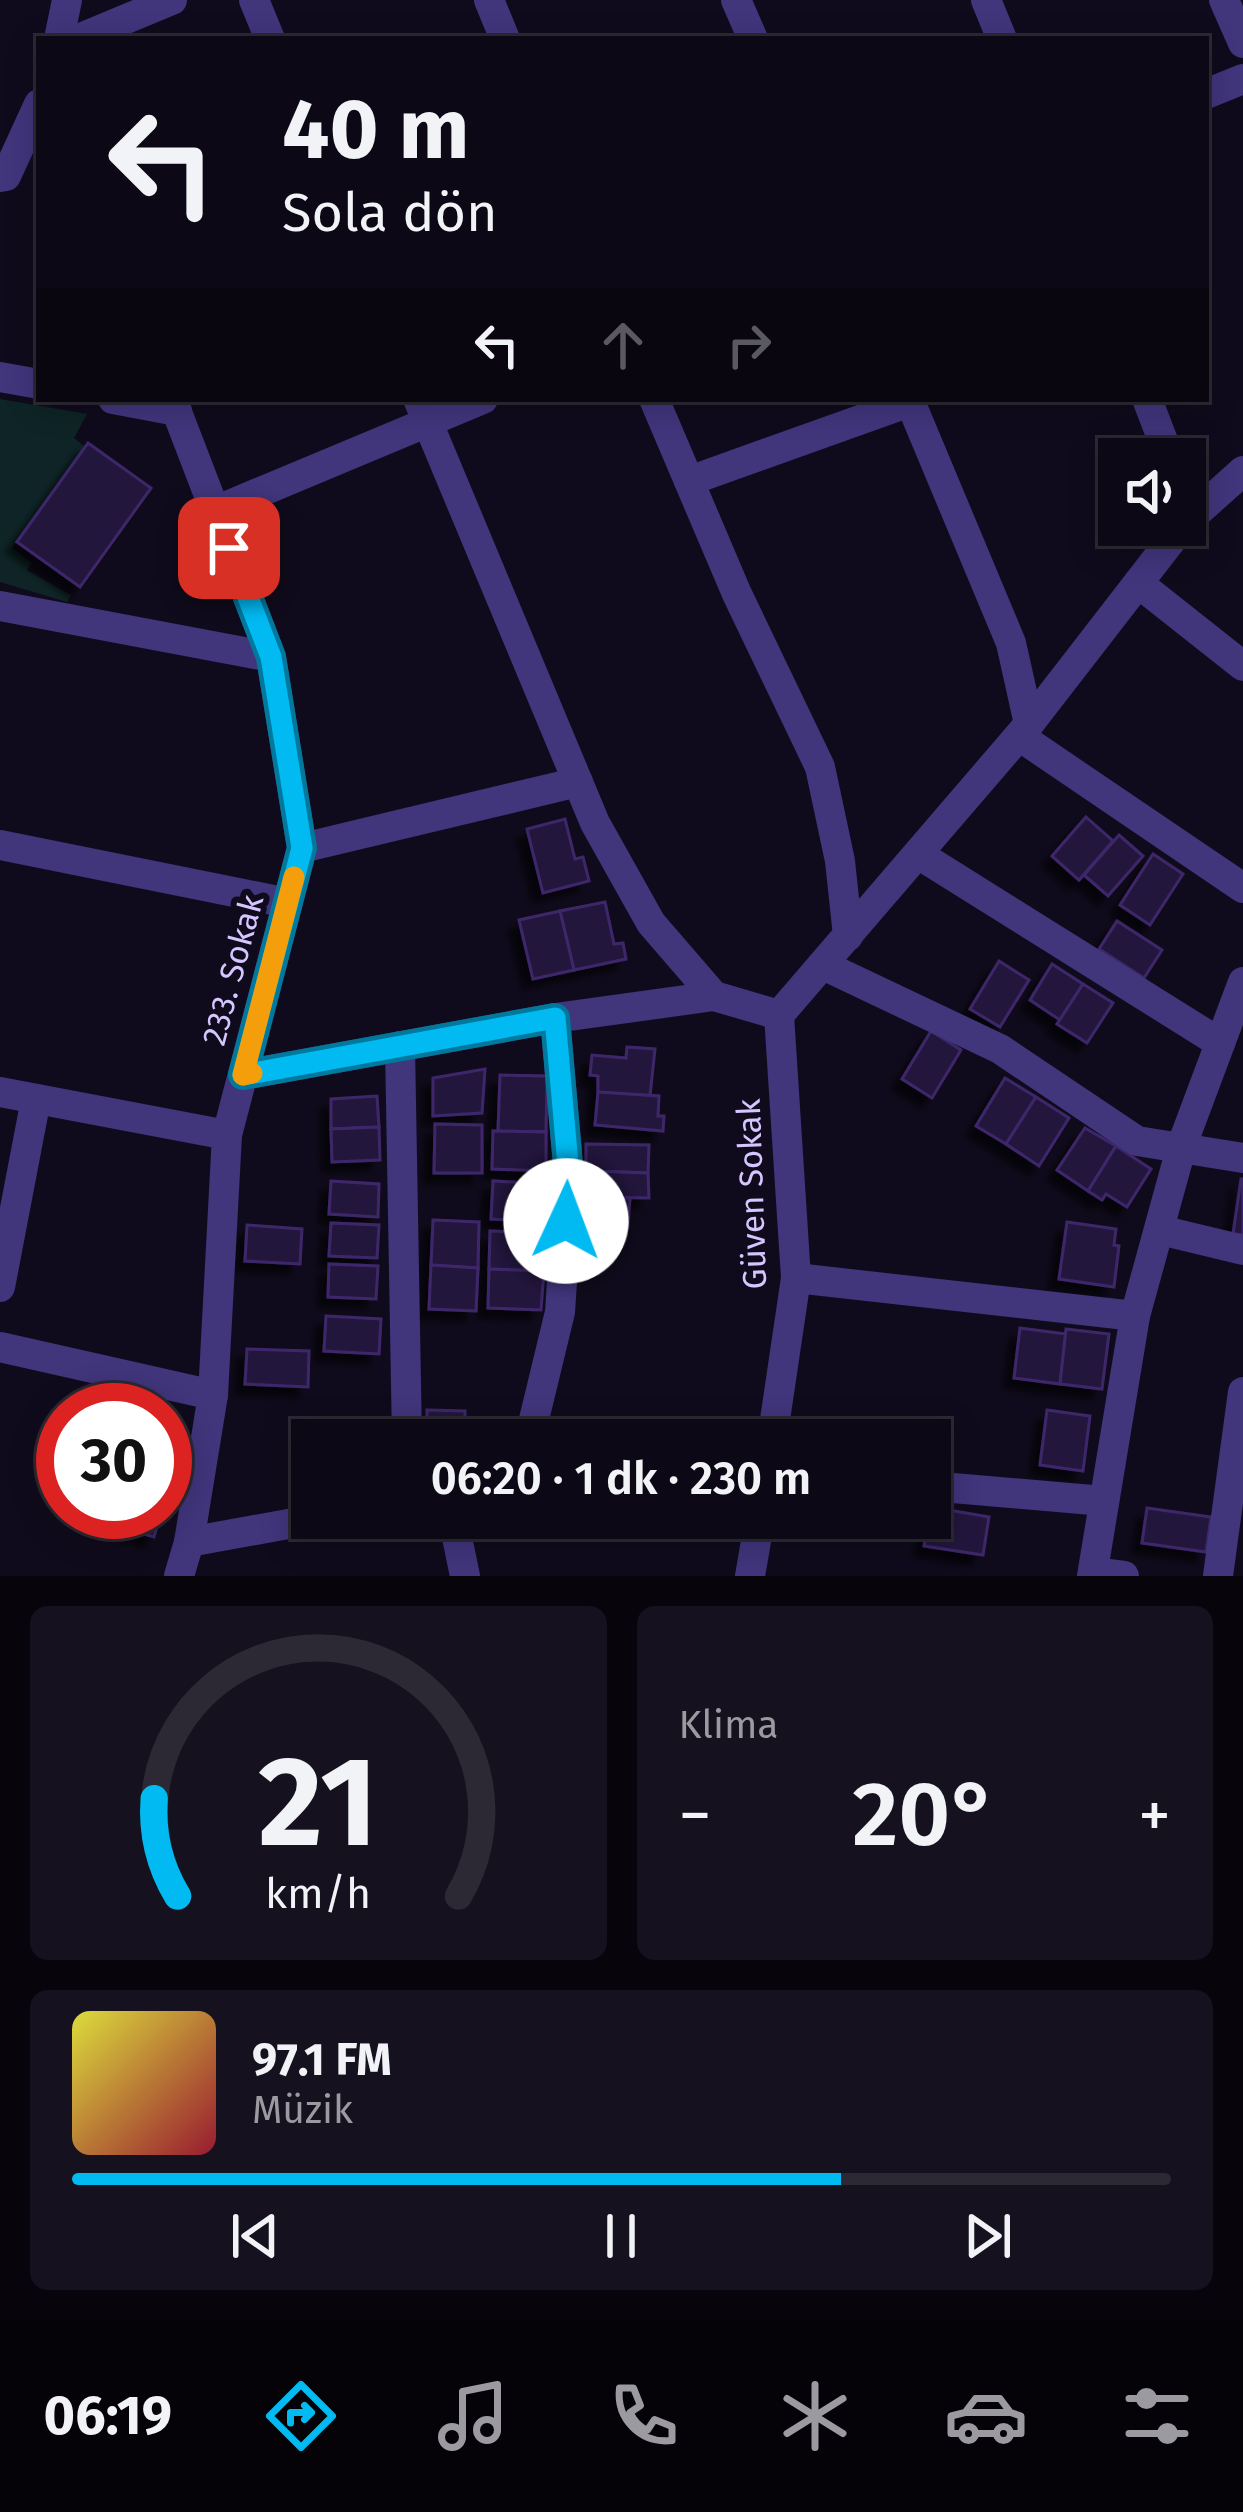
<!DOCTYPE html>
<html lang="tr">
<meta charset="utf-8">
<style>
body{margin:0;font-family:"Fira Sans",sans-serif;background:#15111e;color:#f1f3f6;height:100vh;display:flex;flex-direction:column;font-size:45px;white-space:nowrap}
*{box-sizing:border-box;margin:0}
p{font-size:39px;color:#9a9aa0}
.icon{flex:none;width:66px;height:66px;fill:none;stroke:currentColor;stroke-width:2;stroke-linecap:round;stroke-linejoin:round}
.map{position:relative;height:1576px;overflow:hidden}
.details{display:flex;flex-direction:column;gap:30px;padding:30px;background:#07040c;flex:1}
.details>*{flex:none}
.guide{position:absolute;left:36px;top:36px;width:1173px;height:366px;border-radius:0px;box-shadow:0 6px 30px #0003,0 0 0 3px #2c2934;background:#0c0815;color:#f1f3f6;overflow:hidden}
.tools{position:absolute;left:1098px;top:438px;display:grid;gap:24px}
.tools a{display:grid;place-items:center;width:108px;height:108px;border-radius:0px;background:#0c0815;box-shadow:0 6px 30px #0003,0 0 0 3px #2c2934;font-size:60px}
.speed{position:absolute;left:36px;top:1383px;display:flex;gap:24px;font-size:60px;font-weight:700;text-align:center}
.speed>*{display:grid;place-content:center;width:156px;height:156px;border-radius:50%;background:#0c0815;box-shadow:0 6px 30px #0003,0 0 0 3px #2c2934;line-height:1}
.speed .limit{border:18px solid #d22;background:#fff;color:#111}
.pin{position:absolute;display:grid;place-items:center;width:102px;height:102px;color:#fff;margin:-51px;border-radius:24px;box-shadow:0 6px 18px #0006}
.me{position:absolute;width:132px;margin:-66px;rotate:2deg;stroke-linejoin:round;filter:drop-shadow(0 0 9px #0008)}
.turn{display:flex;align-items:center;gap:42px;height:252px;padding:0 48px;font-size:54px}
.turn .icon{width:156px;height:156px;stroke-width:2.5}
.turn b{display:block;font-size:84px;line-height:102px}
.lanes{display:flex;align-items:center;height:114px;padding:0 48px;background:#0003;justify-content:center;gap:60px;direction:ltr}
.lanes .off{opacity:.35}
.big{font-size:90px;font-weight:600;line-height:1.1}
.details .tile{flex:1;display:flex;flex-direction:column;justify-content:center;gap:18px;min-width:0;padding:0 42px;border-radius:18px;background:#15111e}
.details .dial{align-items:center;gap:0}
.dial svg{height:312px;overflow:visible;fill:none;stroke:#2c2934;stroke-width:7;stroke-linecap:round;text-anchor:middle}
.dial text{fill:#f1f3f6;stroke:none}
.song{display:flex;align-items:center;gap:36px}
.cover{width:144px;height:144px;border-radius:18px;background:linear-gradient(135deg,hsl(60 70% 55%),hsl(350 70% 35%))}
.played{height:12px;border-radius:6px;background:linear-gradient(90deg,#00baf1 70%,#2c2934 70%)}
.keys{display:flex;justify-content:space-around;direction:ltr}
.heat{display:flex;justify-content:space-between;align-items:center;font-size:66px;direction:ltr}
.details .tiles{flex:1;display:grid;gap:30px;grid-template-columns:1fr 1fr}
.tile:last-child{grid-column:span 2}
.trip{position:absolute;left:291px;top:1419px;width:660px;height:120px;border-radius:0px;background:#0c0815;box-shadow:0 6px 30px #0003,0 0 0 3px #2c2934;font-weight:600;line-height:120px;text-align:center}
.menu{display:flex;height:192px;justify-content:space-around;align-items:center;background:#050308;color:#9a9aa0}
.menu .icon{width:84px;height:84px}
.menu .on{color:#00baf1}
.menu b{font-size:54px;color:#f1f3f6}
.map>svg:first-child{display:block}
</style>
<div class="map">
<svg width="1243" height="1576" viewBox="0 0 1243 1576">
<defs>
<filter id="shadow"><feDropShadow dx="-10" dy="10" stdDeviation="3" flood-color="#0009"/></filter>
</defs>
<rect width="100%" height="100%" fill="#100b1c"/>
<!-- green -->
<polygon fill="#0e2426" points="0,399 87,414 74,438 85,447 12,548 32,563 27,570 71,595 67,602 0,582"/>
<!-- building -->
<g fill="#23173d" stroke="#3e286a" stroke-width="3" filter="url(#shadow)">
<polygon points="88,443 151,488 80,587 17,542"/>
<polygon points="1086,817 1113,841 1079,880 1052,856"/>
<polygon points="565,819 575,859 583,857 589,881 543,893 527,829"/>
<polygon points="1119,835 1143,856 1108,896 1084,875"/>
<polygon points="1153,854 1183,874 1150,925 1120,905"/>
<polygon points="605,902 614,944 623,943 626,959 574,970 560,911"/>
<polygon points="560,911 574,970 533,979 519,920"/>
<polygon points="1117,921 1162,950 1144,978 1099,949"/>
<polygon points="999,961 1029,980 1000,1027 970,1009"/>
<polygon points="1052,964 1083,984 1060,1020 1030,1000"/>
<polygon points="1083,984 1113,1003 1087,1043 1057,1024"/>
<polygon points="931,1031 961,1050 932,1098 902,1079"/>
<polygon points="627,1047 655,1049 650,1096 598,1092 598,1076 590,1075 592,1055 626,1058"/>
<polygon points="485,1069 482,1113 433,1116 433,1078"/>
<polygon points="500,1075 547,1076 546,1132 498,1131"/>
<polygon points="1005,1078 1036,1097 1006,1144 976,1126"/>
<polygon points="598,1092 659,1096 658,1116 664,1116 663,1131 595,1125"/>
<polygon points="377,1096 379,1127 331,1129 331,1099"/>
<polygon points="1036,1097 1069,1118 1039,1166 1006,1144"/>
<polygon points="435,1124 482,1125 482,1173 434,1173"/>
<polygon points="379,1127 380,1160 332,1162 331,1129"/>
<polygon points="1085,1128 1116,1146 1088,1191 1057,1170"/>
<polygon points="493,1131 546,1132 546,1171 492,1169"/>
<polygon points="586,1144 649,1145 648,1173 592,1171 592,1167 586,1167"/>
<polygon points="1116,1146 1151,1169 1127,1207 1106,1194 1102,1200 1088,1191"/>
<polygon points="592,1171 648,1173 649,1198 594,1197 595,1189 583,1188 583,1176 591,1176"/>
<polygon points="1241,1179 1243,1179 1243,1235 1233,1234"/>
<polygon points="331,1181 379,1184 378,1217 329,1214"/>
<polygon points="493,1181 547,1184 545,1222 491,1219"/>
<polygon points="584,1196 630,1198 628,1227 582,1225"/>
<polygon points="433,1220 479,1222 478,1268 431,1265"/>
<polygon points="1067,1222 1116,1229 1114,1245 1119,1246 1114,1287 1059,1279"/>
<polygon points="331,1223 379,1225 377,1258 329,1256"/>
<polygon points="247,1225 302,1229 300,1264 245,1261"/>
<polygon points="490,1231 545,1233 544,1271 489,1269"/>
<polygon points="329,1264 378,1266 376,1299 328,1297"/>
<polygon points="431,1265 478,1268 476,1311 429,1309"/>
<polygon points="489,1269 544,1271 541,1310 488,1308"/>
<polygon points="326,1316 381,1319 379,1354 324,1351"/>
<polygon points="1020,1328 1066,1334 1060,1384 1014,1378"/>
<polygon points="1066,1329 1109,1334 1102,1389 1060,1384"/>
<polygon points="247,1349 309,1351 308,1387 245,1384"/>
<polygon points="427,1410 465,1411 465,1440 427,1440"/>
<polygon points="1047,1410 1090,1416 1083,1471 1040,1465"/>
<polygon points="931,1507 989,1517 983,1555 924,1546"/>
<polygon points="1147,1508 1211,1517 1206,1552 1142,1543"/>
<polygon points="112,1512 161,1512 154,1537 109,1524"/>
</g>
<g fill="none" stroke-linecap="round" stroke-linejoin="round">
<!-- minor -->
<g stroke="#41357c" stroke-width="30">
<polyline points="254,0 270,39"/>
<polyline points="489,0 505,39"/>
<polyline points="736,0 753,39"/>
<polyline points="986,0 1002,39"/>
<polyline points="1224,0 1243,43"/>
<polyline points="59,39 67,0"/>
<polyline points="78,39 172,0"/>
<polyline points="1206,94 1243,79"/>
<polyline points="0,177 6,176 39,104"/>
<polyline points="0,377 39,384"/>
<polyline points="113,399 177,411"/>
<polyline points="172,399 271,657 302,848 227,1135 213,1395 189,1542 179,1576"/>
<polyline points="418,399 595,823 651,923 714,996 779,1015"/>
<polyline points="654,399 737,594 820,767 840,861 848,936"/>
<polyline points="1147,399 1170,459"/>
<polyline points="689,481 910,402"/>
<polyline points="215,511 483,399"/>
<polyline points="1185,523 1243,471"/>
<polyline points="1138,583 1243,666"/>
<polyline points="0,606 271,657"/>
<polyline points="1029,724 1183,525"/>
<polyline points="1019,736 1243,888"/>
<polyline points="0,845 288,903"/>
<polyline points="302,848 578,782"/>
<polyline points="918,854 1220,1043"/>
<polyline points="823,965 1000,1049 1137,1141 1243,1158"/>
<polyline points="779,1015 1029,724 1011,643 909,399"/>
<polyline points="400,1046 407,1440"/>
<polyline points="243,1075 555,1018 714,996"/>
<polyline points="0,1092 227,1135"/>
<polyline points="1160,1230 1243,1250"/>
<polyline points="796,1278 1135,1316"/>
<polyline points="0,1287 36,1099"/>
<polyline points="0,1347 213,1395"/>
<polyline points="529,1440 560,1312 569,1176 555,1018"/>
<polyline points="772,1440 796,1278 779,1015"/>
<polyline points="930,1486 1104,1501"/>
<polyline points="453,1518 465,1576"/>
<polyline points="189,1542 321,1518"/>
<polyline points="1093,1572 1124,1576"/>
<polyline points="750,1576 760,1518"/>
<polyline points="1092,1576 1135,1316 1182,1145 1243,982"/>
<polyline points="1218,1576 1243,1392"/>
</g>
</g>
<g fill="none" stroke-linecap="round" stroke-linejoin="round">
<!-- route casing -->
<g stroke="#00799d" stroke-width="30">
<polyline id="route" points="229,548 271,657 302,848 243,1075 555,1018 569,1176 566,1221"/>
</g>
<!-- route -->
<use href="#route" stroke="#00baf1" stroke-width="21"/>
<!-- slow -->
<polyline stroke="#f59e0b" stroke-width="21" points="252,1073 243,1075 294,877"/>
</g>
<g text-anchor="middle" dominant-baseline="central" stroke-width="12" stroke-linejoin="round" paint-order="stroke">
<!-- street labels -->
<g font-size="33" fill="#d4c6ff" stroke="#100b1c">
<text transform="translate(233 970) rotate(-75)">233. Sokak</text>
<text transform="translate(752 1194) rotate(-92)">Güven Sokak</text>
</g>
</g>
</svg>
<div class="tools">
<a><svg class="icon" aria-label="sound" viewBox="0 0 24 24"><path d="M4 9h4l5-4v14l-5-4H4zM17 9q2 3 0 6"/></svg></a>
</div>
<div class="speed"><div class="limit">30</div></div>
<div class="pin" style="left:229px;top:548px;background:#d93025"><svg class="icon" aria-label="arrive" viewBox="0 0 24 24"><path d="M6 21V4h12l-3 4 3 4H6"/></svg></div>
<svg class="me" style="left:566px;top:1221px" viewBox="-20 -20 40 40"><circle r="19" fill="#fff"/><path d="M0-13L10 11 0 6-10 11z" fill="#00baf1"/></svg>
<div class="trip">06:20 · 1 dk · 230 m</div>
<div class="guide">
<div class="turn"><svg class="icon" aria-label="left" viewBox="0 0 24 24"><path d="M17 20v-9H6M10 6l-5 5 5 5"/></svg><div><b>40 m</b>Sola dön</div></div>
<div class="lanes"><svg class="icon" aria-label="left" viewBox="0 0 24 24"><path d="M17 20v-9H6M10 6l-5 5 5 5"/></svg><svg class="icon off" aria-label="ahead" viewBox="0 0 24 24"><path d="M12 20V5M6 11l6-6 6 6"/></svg><svg class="icon off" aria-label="right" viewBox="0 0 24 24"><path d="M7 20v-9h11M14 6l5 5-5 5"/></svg></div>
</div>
</div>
<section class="details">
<div class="tiles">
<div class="tile dial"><svg viewBox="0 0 100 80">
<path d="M14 69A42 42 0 1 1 86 69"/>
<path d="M14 69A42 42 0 0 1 8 44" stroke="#00baf1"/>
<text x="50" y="56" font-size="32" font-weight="700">21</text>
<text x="50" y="72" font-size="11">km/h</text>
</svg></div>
<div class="tile"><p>Klima</p>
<div class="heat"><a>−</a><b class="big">20°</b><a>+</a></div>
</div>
<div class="tile">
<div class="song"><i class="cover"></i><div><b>97.1 FM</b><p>Müzik</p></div></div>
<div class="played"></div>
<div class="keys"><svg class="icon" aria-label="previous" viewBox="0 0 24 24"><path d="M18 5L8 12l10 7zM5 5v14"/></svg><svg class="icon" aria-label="pause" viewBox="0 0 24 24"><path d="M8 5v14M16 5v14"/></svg><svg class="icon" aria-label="next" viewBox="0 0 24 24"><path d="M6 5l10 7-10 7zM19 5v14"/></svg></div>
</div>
</div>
</section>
<nav class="menu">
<b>06:19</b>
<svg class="icon on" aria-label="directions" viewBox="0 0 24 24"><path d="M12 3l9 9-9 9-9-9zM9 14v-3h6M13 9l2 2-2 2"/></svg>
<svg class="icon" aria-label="music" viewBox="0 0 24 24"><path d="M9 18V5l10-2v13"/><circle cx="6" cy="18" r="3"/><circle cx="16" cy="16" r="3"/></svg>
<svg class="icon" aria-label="phone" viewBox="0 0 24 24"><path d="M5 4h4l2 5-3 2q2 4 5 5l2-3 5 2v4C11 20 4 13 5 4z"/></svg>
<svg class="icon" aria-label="climate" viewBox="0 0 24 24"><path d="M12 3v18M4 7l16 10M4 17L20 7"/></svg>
<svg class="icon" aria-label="car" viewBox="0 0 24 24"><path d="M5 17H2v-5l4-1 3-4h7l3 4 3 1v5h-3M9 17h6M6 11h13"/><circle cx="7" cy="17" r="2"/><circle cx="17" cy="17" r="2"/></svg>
<svg class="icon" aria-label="filters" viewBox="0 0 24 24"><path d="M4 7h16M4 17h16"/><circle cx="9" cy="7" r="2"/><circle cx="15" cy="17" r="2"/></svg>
</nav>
